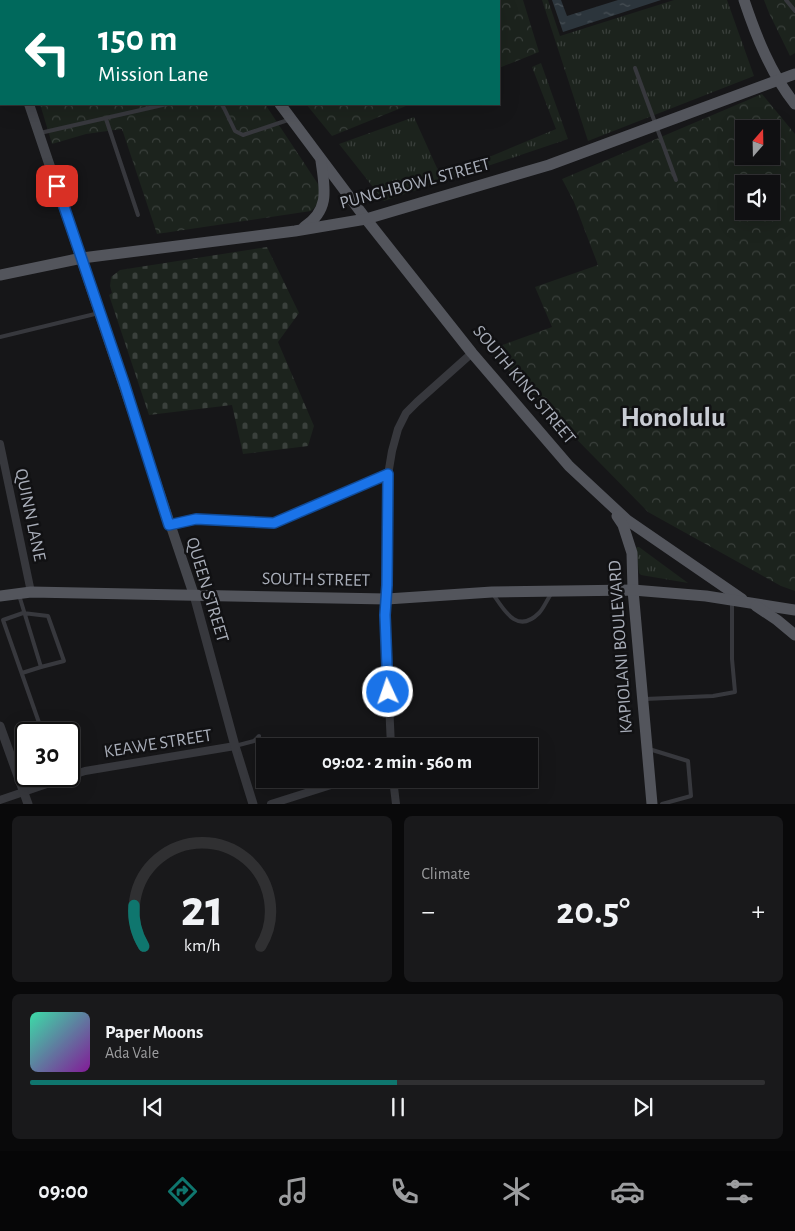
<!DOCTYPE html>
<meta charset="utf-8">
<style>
body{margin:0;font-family:"Alegreya Sans",sans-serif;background:#19191b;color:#f1f3f6;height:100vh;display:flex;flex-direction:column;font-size:19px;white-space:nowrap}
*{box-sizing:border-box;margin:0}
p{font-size:16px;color:#9c9d9f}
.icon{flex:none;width:28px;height:28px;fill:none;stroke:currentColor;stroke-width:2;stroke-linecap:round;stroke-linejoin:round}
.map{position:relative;height:804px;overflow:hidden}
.panel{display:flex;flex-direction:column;gap:12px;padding:12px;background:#09090a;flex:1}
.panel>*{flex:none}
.top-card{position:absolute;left:0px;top:0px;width:500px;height:105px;box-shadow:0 5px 20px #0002,0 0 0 1px #303032;background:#00695c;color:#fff;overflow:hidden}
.needle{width:32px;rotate:20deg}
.fabs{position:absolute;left:735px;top:120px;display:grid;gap:10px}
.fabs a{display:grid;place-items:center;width:45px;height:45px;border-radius:0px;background:#101012;box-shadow:0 5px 20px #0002,0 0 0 1px #303032;font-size:25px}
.speed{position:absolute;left:15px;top:722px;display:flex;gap:10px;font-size:25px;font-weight:700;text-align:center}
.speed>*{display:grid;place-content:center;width:65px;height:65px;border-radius:50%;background:#101012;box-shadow:0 5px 20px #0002,0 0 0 1px #303032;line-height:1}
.speed .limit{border:2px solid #111;border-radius:8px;background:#fff;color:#111}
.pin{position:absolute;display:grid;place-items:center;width:42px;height:42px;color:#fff;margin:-21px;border-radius:10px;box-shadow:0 2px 8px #0006}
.me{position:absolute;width:55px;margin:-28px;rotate:357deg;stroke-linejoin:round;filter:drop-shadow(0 0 4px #0008)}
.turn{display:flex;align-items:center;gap:18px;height:105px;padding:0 15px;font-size:22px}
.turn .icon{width:65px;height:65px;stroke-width:2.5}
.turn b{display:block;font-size:35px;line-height:42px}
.big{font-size:38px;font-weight:700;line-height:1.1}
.panel .widget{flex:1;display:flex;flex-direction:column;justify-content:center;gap:8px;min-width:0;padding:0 18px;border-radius:8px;background:#19191b}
.panel .dial{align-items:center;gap:0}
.dial svg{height:130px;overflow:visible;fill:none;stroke:#303032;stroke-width:7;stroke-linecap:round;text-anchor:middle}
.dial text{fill:#f1f3f6;stroke:none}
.song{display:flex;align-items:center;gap:15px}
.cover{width:60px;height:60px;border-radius:8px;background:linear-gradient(135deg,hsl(160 70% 55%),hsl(290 70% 35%))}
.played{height:5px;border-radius:2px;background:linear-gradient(90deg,#0f766e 50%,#303032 50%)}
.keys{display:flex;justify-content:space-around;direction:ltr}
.heat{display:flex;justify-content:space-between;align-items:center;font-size:28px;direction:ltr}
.panel .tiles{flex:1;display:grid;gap:12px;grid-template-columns:1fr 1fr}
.widget:last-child{grid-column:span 2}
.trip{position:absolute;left:256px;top:738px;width:282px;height:50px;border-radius:0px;background:#101012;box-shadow:0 5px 20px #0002,0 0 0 1px #303032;font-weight:700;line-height:50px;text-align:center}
.menu{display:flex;height:80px;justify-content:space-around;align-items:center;background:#060607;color:#9c9d9f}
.menu .icon{width:35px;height:35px}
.menu .current{color:#0f766e}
.menu b{font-size:22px;color:#f1f3f6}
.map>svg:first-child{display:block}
</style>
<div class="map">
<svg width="795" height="804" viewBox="0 0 795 804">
<defs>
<pattern id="grass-tufts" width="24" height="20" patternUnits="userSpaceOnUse" patternTransform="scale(1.25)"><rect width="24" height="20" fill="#1c231d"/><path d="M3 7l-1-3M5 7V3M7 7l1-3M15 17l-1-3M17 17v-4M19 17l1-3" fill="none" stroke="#3a403c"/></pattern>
<pattern id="cemetery-stones" width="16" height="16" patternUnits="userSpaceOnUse" patternTransform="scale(1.25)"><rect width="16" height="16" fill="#1c231d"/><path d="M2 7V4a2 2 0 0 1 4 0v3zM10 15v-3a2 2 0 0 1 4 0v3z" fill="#3a403c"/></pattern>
<pattern id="park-crowns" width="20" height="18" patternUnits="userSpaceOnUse" patternTransform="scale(1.25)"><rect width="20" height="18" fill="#1c231d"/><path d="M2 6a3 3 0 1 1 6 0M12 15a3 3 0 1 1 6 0" fill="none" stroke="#3a403c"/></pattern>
<pattern id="water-ripples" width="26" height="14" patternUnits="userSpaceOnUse" patternTransform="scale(1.25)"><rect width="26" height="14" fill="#2c353c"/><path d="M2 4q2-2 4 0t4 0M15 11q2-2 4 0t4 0" fill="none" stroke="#485056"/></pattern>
</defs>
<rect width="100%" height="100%" fill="#161618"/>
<!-- grass -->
<g fill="url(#grass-tufts)">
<polygon points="542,0 548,0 560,36 674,0 727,0 754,76 588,141"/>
<polygon points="541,63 568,139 384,201 339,144 414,117 441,177 556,129 532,67"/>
<polygon points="637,547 639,547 688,583 641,575 639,573 636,548"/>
</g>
<!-- cemetery -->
<polygon fill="url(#cemetery-stones)" points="267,247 299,313 278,342 314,426 308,446 243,454 232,405 149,415 109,295 112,293 110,286 111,277 120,270"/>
<!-- park -->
<g fill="url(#park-crowns)" fill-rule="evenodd">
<polygon points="239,0 523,0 539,52 499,68 499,1"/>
<polygon points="764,0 795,0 795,53 790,56 769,13"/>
<path d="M762,94L795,134V591L781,586L648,512L489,350L552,327L535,287L598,265L574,202L562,179ZM744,129H771V156H744ZM744,184H771V211H744Z"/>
<polygon points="40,104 265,104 322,190 320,202 311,211 157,234 122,129 86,134 52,144"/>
<polygon points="306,104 411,104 332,136"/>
</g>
<!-- water -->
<polygon fill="url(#water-ripples)" points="552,0 561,0 567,16 618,0 661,0 563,32"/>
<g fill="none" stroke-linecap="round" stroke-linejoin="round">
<!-- service -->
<g stroke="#37383d" stroke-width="4">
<polyline points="786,0 795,11"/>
<polyline points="635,68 676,180"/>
<polyline points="222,104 235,131 243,135 288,120"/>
<polyline points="106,119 138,215"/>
<polyline points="40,133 167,104"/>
<polyline points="0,337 99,313"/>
<path d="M493,594C504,610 517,635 539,613C544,608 547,599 552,593"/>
<polyline points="19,595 41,667 64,661 48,616 23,613 3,620 43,734"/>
<polyline points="22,673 41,667"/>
<polyline points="645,699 713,696 735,692 732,659 732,602"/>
<polyline points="235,746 254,741 259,736"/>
<polyline points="649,749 688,761 691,796 662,804"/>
</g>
<!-- pedestrian -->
<polyline stroke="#37383d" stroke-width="5.5" points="0,28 1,27"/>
<!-- minor -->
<g stroke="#37383d" stroke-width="8">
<polyline points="116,1 121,0"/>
<polyline points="0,444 31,592"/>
<polyline points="169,525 196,519 273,523 388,475"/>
<polyline points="391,746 385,615 387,585 388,475 392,451 398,429 406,413 417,402 472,353"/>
<polyline points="393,779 396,804"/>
<polyline points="0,800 85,771 235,746"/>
<polyline points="271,804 350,779"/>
</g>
<!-- tertiary -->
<g stroke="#37383d" stroke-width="9">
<polyline points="194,595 235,746 253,804"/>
<polyline points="0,726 28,804"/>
</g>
<!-- secondary -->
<g stroke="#45474d" stroke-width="10">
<polyline points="0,19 1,22"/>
<path d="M29,104C85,267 139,431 194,595"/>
</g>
<!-- primary -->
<g stroke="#53555c" stroke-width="11">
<polyline points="220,0 221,1"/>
<path d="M744,0C756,36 771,74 795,104"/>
<polyline points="280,104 366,219 472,353 569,466 627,520 742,599"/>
<path d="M304,227C330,210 325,189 321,161"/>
<polyline points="0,275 82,258 295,231 366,219 549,165 795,74"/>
<polyline points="617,516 623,525 632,553 633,590 652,804"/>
<polyline points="0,596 31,592 387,599 492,592 633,590 706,596 795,610"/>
<polyline points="756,606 777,620 795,635"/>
</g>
</g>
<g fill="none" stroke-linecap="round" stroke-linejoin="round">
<!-- route casing -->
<g stroke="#114b97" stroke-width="12">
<polyline id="route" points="57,186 124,383 169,525 196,519 274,523 388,474 387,585 385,615 388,692"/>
</g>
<!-- route -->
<use href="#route" stroke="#1a73e8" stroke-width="9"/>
</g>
<g text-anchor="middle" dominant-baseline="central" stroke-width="5" stroke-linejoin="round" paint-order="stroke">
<!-- street labels -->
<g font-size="18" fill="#a8adb8" stroke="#111113">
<text transform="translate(415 184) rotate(-15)">PUNCHBOWL STREET</text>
<text transform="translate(524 385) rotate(50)">SOUTH KING STREET</text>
<text transform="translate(30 515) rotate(78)">QUINN LANE</text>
<text transform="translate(316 580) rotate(1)">SOUTH STREET</text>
<text transform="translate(207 590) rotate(73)">QUEEN STREET</text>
<text transform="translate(621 647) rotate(-94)">KAPIOLANI BOULEVARD</text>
<text transform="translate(158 744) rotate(-9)">KEAWE STREET</text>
</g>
<!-- town labels -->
<g font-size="28" font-weight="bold" fill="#c9ccd4" stroke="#111113">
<text x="673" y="418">Honolulu</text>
</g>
</g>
</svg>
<div class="fabs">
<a><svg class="needle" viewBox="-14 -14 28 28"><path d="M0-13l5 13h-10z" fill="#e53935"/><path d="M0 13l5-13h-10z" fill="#9c9d9f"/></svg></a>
<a><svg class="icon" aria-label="sound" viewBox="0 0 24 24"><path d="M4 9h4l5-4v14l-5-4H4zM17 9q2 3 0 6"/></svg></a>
</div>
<div class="speed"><div class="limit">30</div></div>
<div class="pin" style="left:57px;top:186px;background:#d93025"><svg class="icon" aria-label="arrive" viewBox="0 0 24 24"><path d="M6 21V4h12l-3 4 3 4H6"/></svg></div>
<svg class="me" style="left:388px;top:692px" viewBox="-20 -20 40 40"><circle r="17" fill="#1a73e8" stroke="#fff" stroke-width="3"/><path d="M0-11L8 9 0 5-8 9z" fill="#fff"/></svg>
<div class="trip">09:02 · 2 min · 560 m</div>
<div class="top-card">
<div class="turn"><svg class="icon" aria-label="left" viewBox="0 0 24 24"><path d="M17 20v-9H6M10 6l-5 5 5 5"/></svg><div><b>150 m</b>Mission Lane</div></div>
</div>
</div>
<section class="panel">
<div class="tiles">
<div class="widget dial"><svg viewBox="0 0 100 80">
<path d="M14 69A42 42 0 1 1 86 69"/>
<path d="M14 69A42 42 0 0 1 8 44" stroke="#0f766e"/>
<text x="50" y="56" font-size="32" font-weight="700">21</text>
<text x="50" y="72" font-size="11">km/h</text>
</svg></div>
<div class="widget"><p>Climate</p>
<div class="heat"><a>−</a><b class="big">20.5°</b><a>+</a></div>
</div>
<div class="widget">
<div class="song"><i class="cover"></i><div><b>Paper Moons</b><p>Ada Vale</p></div></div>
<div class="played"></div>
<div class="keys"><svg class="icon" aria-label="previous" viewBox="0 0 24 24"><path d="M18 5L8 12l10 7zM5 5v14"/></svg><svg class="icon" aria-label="pause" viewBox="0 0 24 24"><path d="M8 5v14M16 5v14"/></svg><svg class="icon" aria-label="next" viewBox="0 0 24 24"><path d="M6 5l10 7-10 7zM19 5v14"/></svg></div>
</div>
</div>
</section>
<nav class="menu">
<b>09:00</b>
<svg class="icon current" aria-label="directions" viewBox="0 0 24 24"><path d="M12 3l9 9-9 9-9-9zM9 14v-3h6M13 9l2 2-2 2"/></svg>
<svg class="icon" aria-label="music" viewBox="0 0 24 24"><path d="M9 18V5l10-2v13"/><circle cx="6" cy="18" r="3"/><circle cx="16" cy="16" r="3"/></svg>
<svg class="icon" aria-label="phone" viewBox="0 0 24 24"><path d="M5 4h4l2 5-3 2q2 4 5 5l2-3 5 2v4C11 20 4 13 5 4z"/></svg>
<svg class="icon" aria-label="climate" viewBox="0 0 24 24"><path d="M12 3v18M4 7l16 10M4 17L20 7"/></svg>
<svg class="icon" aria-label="car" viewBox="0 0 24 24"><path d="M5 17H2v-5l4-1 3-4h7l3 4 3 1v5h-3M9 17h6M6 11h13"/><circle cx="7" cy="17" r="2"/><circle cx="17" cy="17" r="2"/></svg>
<svg class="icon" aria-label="filters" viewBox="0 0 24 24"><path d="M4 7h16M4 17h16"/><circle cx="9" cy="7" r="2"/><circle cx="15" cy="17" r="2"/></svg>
</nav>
